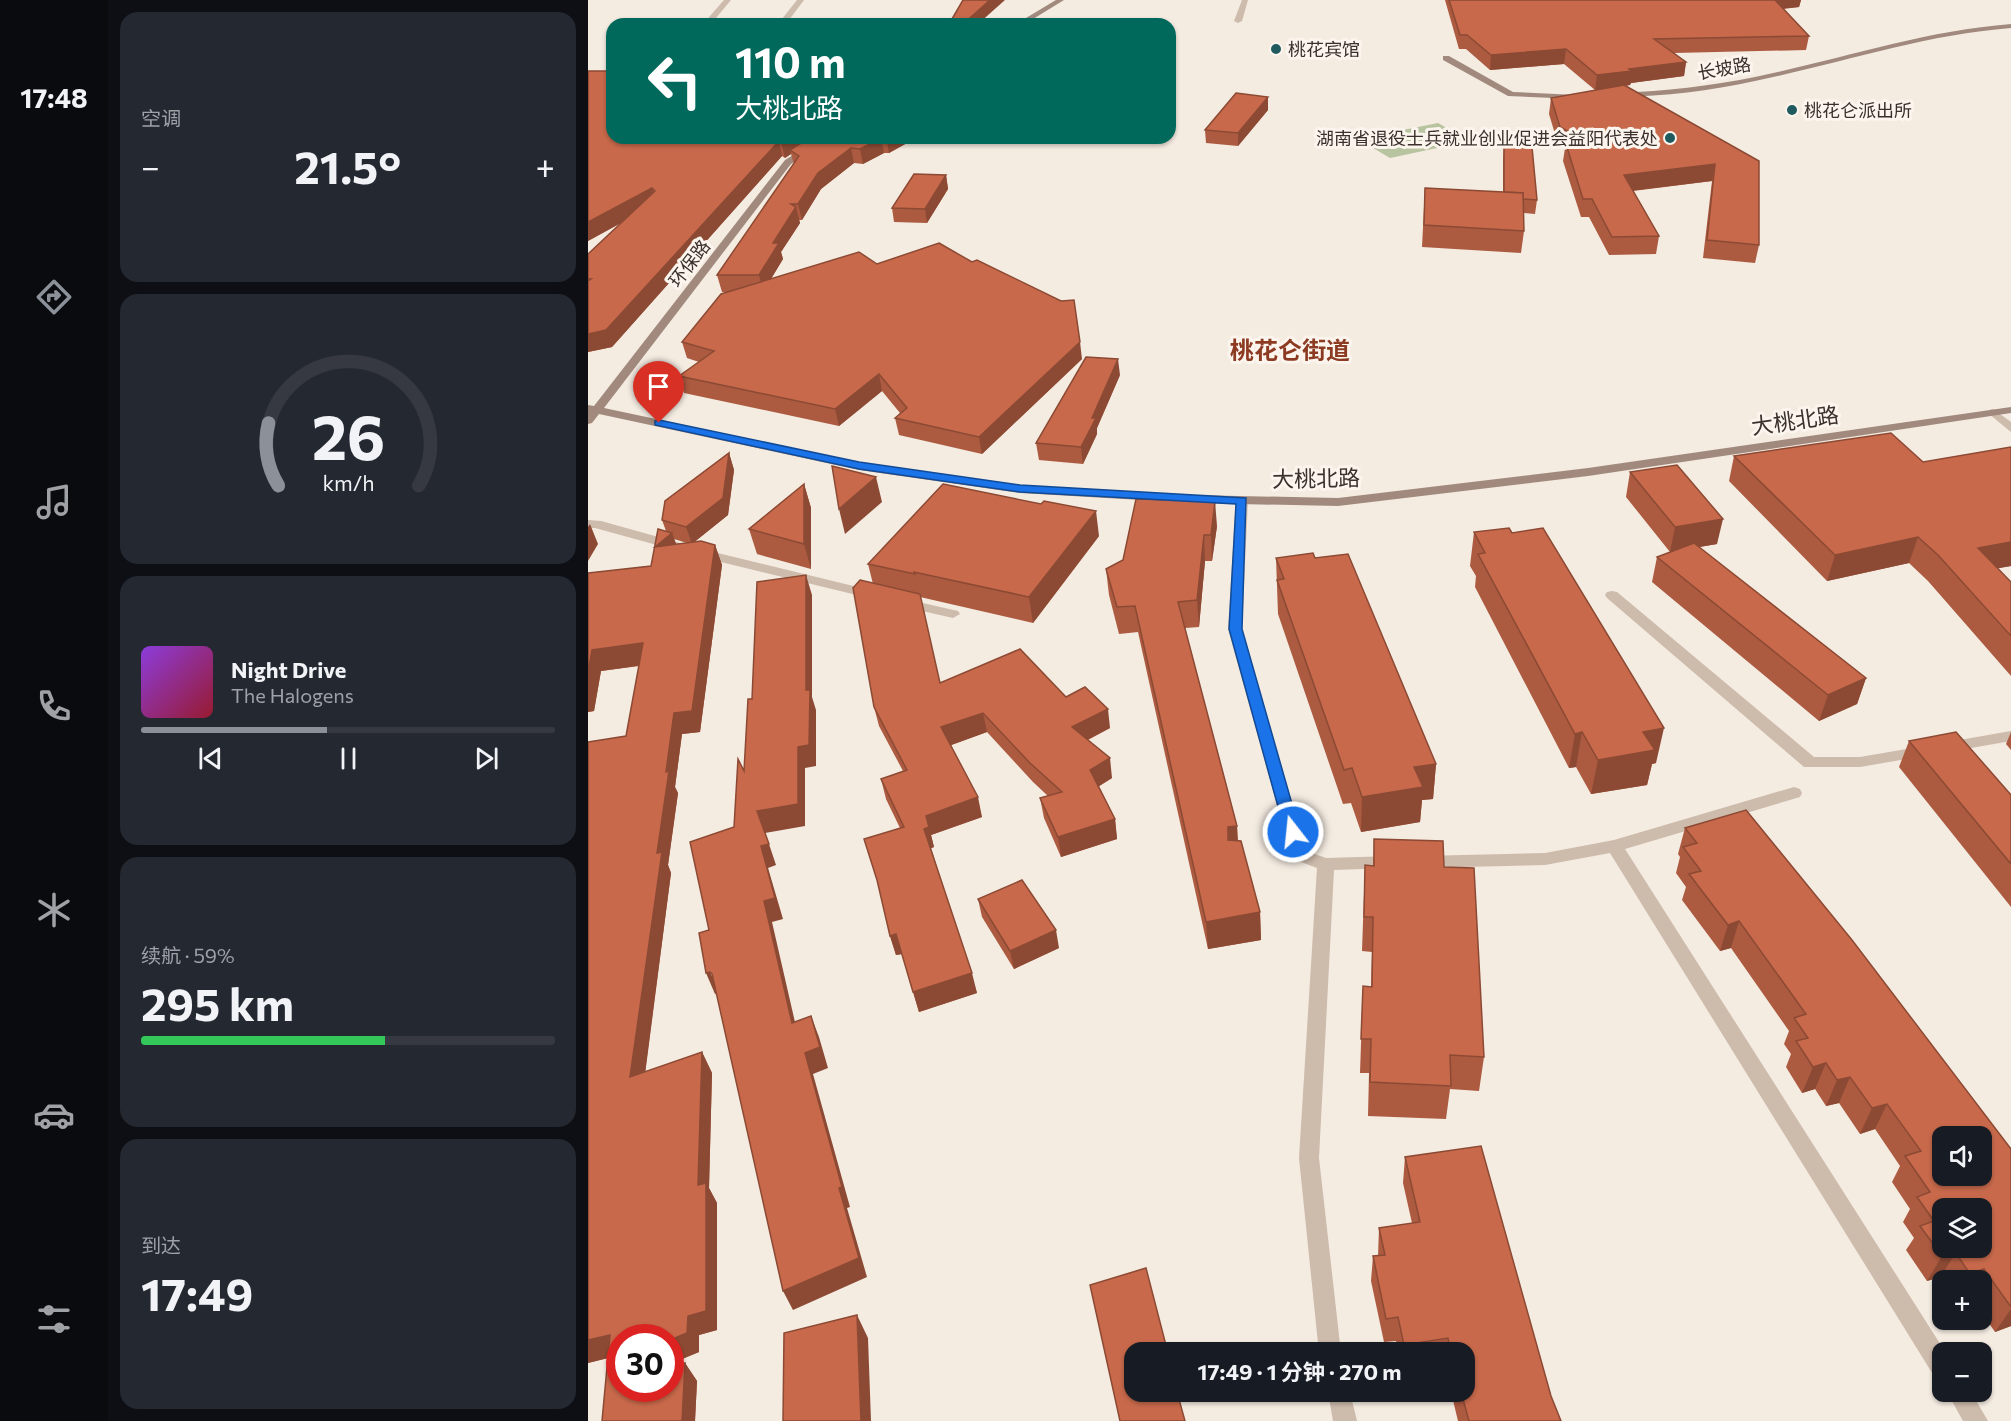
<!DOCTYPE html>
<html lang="zh">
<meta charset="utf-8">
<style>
body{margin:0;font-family:Commissioner,"Noto Sans SC",sans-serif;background:#242831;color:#f1f3f6;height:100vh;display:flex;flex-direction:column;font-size:22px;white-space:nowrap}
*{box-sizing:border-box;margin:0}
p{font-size:20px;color:#9ea1a6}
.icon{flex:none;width:33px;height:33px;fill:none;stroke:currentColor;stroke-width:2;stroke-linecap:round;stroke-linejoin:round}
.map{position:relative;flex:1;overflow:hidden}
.sheet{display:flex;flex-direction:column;gap:12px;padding:12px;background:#0d0f14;width:480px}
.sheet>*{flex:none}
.hud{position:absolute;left:18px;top:18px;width:570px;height:126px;border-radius:18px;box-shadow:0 2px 4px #0004;background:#00695c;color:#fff;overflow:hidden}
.tools{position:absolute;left:1344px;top:1126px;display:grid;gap:12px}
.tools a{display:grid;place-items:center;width:60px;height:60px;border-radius:12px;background:#171b24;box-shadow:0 2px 4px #0004;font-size:30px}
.speed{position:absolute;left:18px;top:1324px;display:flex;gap:12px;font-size:30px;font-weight:700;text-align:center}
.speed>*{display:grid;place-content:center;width:78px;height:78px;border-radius:50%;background:#171b24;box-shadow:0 2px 4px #0004;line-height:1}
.speed .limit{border:9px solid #d22;background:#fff;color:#111}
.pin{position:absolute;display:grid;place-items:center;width:51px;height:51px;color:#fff;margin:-62px -26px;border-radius:50% 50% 50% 0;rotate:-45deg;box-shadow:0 0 6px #0007}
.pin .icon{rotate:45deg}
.me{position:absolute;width:66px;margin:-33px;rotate:344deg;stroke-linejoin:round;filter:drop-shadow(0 0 4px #0008)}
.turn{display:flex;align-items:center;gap:21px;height:126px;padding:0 30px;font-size:27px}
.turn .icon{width:78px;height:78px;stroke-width:2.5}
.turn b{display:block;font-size:42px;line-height:51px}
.big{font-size:45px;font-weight:700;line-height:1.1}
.sheet .card{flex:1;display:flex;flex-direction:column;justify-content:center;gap:9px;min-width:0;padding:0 21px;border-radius:18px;background:#242831}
.sheet .dial{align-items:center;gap:0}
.dial svg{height:156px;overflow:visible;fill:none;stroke:#363941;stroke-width:7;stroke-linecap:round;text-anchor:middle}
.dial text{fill:#f1f3f6;stroke:none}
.song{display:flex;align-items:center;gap:18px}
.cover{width:72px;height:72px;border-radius:9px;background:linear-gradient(135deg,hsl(270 70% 55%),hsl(350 70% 35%))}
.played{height:6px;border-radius:3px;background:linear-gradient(90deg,#8c9099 45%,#363941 45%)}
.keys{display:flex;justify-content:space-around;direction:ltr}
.heat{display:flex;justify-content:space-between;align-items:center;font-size:33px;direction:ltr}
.charge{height:9px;border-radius:4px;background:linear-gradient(90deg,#34c759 59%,#363941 0)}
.trip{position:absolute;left:536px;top:1342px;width:351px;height:60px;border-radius:18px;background:#171b24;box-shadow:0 2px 4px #0004;font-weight:700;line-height:60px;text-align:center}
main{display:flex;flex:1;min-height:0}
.menu{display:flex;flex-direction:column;width:108px;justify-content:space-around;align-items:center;background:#090b0e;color:#9ea1a6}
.menu .icon{width:42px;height:42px}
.menu .active{color:#8c9099}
.menu b{font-size:27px;color:#f1f3f6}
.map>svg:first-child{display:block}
</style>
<main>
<nav class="menu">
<b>17:48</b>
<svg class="icon active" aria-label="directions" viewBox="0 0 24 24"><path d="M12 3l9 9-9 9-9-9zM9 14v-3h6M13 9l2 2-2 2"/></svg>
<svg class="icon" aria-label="music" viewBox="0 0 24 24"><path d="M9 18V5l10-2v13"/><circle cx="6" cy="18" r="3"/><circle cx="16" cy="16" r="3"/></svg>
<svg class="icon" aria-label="phone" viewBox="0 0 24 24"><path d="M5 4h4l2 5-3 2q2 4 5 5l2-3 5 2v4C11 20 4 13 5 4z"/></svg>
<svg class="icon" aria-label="climate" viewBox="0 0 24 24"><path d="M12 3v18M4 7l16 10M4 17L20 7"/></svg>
<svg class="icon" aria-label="car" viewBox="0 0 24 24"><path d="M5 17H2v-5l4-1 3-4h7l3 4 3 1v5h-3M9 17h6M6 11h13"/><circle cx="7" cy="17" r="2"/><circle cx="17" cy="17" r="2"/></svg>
<svg class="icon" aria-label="filters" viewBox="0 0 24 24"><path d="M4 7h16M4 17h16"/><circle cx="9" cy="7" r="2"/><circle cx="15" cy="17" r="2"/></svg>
</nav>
<section class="sheet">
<div class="card"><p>空调</p>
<div class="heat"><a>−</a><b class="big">21.5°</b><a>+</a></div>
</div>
<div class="card dial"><svg viewBox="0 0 100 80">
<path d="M14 69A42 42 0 1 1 86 69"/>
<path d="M14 69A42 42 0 0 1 9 37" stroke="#8c9099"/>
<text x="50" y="56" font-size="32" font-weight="700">26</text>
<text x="50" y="72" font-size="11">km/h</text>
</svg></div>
<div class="card">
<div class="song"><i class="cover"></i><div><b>Night Drive</b><p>The Halogens</p></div></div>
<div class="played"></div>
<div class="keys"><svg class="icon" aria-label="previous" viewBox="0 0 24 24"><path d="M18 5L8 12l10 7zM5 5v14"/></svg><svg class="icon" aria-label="pause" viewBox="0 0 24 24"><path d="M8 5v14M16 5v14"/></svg><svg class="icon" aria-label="next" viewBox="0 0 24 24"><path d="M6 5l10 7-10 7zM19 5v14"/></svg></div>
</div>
<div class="card"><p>续航 · 59%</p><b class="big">295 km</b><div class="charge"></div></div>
<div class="card"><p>到达</p><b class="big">17:49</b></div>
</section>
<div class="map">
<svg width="1423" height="1421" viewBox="0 0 1423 1421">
<rect width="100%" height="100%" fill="#f4ebe1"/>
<!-- green -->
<polygon fill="#b8c4a0" points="850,123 882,141 802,158 770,139"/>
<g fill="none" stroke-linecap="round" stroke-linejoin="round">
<!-- lane -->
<g fill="#cdbbac" fill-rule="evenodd">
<polygon points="136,0 143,0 123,24 115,24"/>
<polygon points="209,0 216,0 198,24 190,24"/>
<polygon points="654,0 660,0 654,21 650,23 646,21"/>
</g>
<!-- street -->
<g fill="#cdbbac" fill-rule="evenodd">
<polygon points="1405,409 1423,422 1423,432 1401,414 1401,410"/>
<polygon points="654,496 660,500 654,629 718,851 738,858 805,856 811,858 813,862 811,866 805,868 746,870 731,1158 753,1353 731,1353 711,1158 729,868 705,859 703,855 640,629 648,500"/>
<polygon points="0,520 13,521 92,543 94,546 87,550 7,528 0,528"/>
<polygon points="113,549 290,592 292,595 285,599 108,556 106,553"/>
<polygon points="1024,591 1029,592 1226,757 1272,757 1336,746 1341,747 1344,751 1341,755 1336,756 1272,767 1216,767 1019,598 1017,595 1019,592"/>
<polygon points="317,599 370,611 372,614 365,618 312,606 310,603"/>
<polygon points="1423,731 1423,741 1360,752 1355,751 1352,747 1355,743 1360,742"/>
<polygon points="1206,787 1212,789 1214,793 1212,797 1037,849 1358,1353 1354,1353 1354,1379 1346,1376 1022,853 957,865 835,868 829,866 827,862 829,858 835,856 957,853 1026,840"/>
<polygon points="740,1392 762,1392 769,1421 745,1421"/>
<polygon points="1359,1392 1383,1392 1400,1421 1375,1421"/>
</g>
<!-- secondary -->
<g fill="#a18a7d" fill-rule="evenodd">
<polygon points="468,0 476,0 437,24 428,24"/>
<path d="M1423,24V28C1334,35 1254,63 1167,81C1122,91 1077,96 1031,97L1027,95L1031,93C1077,91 1122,86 1167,77C1254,59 1334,31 1423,24Z"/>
<polygon points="855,56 861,56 925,92 989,95 993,97 989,99 920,96 855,60"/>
<polygon points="233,138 243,138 203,164 16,408 271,462 432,485 605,495 750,498 1000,468 1423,407 1423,413 1000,476 750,506 605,503 432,493 271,470 11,414 4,423 0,424 0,405 6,406 197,160"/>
</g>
</g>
<!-- wall -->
<g fill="#ac5a40" fill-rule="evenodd">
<polygon points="857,0 1213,0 1211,7 1195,9 1221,36 1218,50 1086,53 1098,62 1096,76 1043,83 1042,85 1037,86 1171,161 1171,245 1167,263 1115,258 1124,181 1045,191 1071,236 1068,254 1021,255 1001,217 993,217 975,161 977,148 970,144 961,114 963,98 1023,88 1007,90 976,64 902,70 878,49 871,49"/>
<polygon points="0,71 24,138 328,138 301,153 296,153 275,164 266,163 233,189 214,220 211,220 212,223 193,252 195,259 183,279 289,264 494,359 394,454 311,435 307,418 312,413 294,391 251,426 96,393 91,376 111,362 99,358 94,342 141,292 134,292 129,275 206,164 203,154 197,158 194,156 24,347 0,352 0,254 33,223 0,241"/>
<polygon points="680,110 650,146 618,143 617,130"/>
<polygon points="530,138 563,138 559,143 530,142"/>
<polygon points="916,146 949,200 947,214 936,213 936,231 933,253 834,247 837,188 915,192 915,160"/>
<polygon points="358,175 360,189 339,223 306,222 304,208"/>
<polygon points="532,375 509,428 509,434 495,464 451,460 448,443"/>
<polygon points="1423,447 1423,566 1409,568 1423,582 1423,676 1340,581 1321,563 1239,581 1141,481 1146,456 1335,462"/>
<path d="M141,453L146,470L140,515L106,542L113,541L127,545L134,565L112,732L94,734L87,787L90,793L80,865L83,873L57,1072L114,1052L124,1073L121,1188L129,1203V1330L111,1335V1352L82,1364V1338H32V1389H82V1366L97,1363L109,1381L107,1421H14L20,1358L0,1363V742L38,736L51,666L13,671L6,711L0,712V573L63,566L70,529L78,531L74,520L77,501ZM86,539L99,543L88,544Z"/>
<polygon points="1042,472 1129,544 1111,547 1278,678 1269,704 1231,721 1064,582 1069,557 1082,552 1038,497"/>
<polygon points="216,484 223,508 223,569 169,554 161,529"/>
<polygon points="629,526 624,561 617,561 611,627 597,628 649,826 650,841 672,912 673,940 620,949 550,632 531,634 521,595 518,569"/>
<polygon points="886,532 1068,763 1064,764 1059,785 1003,794 988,767 981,768 887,587 888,576 882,566"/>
<polygon points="511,536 445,623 332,597 352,683 478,697 522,728 500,740 524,778 511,786 527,819 529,839 473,857 456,818 452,798 460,796 445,782 399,732 363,745 394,817 343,835 346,847 343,848 389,993 331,1012 314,954 308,955 302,936 312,828 298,799 293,779 315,771 291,726 286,707 285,584 280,564"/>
<polygon points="688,558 727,558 848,764 845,799 834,800 832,822 773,832 763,803 755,804 690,614"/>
<polygon points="1423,732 1423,750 1418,744"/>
<polygon points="1321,741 1423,795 1423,907 1311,767"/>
<polygon points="1097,828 1423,1149 1423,1326 1407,1332 1394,1313 1394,1281 1355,1281 1352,1277 1339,1281 1318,1250 1326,1238 1315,1222 1322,1209 1304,1182 1312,1166 1287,1129 1272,1134 1251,1103 1238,1106 1227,1089 1214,1093 1198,1067 1203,1054 1196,1044 1201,1031 1143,948 1132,951 1094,900 1098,887 1088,873 1092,857 1090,854"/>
<polygon points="786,839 856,867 896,1057 891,1091 862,1089 858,1119 780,1116 781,1073 772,1073 775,986 783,987 784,952 774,951 777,865 785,866"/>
<polygon points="390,899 471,948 426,969 394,917"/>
<polygon points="817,1157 963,1396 973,1421 870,1421 863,1392 876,1392 876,1353 810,1353 808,1341 796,1342 783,1281 785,1256 790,1256 791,1228 824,1223 815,1183"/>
</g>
<!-- shaded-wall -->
<g fill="#8c4a34">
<polygon points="402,0 417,0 390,24 375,24"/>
<polygon points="1183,0 1213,0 1211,7 1181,10"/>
<polygon points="978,49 976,64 902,70 903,55"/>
<polygon points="1098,62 1096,76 1043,83 1042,85 1007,90 1009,75 1041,69"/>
<polygon points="584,94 585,107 582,111 582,97"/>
<polygon points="680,97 680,110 650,146 650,133"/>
<polygon points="201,138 229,138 202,150 203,154 197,158 193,143"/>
<polygon points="293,138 296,153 275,164 272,149"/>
<polygon points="298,138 328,138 301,153"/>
<polygon points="559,138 563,138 559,143"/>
<polygon points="191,141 194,156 24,347 0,352 0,334"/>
<polygon points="263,148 266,163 233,189 214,220 210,204 230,173"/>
<polygon points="1127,164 1124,181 1033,192 1036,175"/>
<polygon points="358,175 360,189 339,223 337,209"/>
<polygon points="64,188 69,203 0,241 0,222"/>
<polygon points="208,207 212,223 193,252 195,259 175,292 171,275 185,243"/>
<polygon points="492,342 494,359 394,454 391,437"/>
<polygon points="530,359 532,375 509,428 509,434 495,464 493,447 504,418"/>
<polygon points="291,374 294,391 251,426 247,409"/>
<polygon points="141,453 146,470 140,515 104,544 98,527"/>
<polygon points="288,477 294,502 257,534 251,509"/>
<polygon points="216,484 223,508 223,569 216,544"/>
<polygon points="627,501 629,526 624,561 623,535"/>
<polygon points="508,511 511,536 445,623 441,597"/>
<polygon points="1135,519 1129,544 1082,552 1087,527"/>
<polygon points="2,524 10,544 0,561 0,527"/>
<polygon points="84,533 92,554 67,547"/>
<polygon points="616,535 617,561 611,627 609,600"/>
<polygon points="1330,537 1321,563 1239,581 1247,555"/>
<polygon points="1423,542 1423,566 1380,574 1390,548"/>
<polygon points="127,545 134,565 112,732 94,734 87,787 90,793 80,865 83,873 54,1098 42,1077 78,772 86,713"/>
<polygon points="218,575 224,595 224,697 228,710 228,766 217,768 217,826 177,833 169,811 210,747 218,690"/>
<polygon points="55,643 63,664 13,671 6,711 0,712 0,673 4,650"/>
<polygon points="1278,678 1269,704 1231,721 1240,695"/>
<polygon points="520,709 522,728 487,746 484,727"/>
<polygon points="395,713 399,732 358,747 353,727"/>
<polygon points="1076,728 1068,763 1064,764 1059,785 1003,794 1010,760 1055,732"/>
<polygon points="994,732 988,767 981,768 987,734"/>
<polygon points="522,758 524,778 505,790 502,770"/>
<polygon points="848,764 845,799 834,800 832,822 773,832 774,797 826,767"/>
<polygon points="390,797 394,817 343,835 346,847 341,849 336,829 338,816"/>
<polygon points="527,819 529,839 473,857 470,837"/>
<polygon points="649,826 650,853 641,854 640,827"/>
<polygon points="181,844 188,865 180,868 195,919 184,922 212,1044 204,1023 176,901 173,846"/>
<polygon points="672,912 673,940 620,949 618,922"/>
<polygon points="1151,921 1143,948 1132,951 1140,925"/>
<polygon points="468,930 471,948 426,969 422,951"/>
<polygon points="308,934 314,954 308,955 302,936"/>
<polygon points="122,972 132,993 127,994 118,973"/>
<polygon points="384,973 389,993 331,1012 325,992"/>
<polygon points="223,1016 231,1037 240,1068 225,1074 262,1207 259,1208 279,1277 205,1310 195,1291 217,1053"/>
<polygon points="114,1052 124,1073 121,1188 129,1203 129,1330 111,1335 111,1352 82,1364 82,1340 110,1185"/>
<polygon points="1238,1063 1227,1089 1214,1093 1225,1067"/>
<polygon points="1262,1077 1251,1103 1238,1106 1249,1080"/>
<polygon points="1299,1104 1287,1129 1272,1134 1284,1108"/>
<polygon points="1368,1253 1352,1277 1339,1281 1354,1256"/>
<polygon points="1396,1269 1388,1281 1377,1281 1382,1274"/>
<polygon points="1423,1309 1423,1326 1407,1332"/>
<polygon points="269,1315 280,1338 283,1421 273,1421"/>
<polygon points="22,1335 32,1355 0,1363 0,1340"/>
<polygon points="97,1363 109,1381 107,1421 94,1421"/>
</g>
<!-- building -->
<g fill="#c8694b" stroke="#8c4a34" stroke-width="1.5" fill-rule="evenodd">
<polygon points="375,0 402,0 375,24 361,24"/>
<polygon points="861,0 1187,0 1221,36 1066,39 1098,62 1041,69 1044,71 1009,75 978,49 903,55 879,35 872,35"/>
<polygon points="0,71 24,71 24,138 201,138 193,143 191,141 18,330 0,334 0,281 3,279 0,279 0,254 67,191 64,188 0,222"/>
<polygon points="1036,85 1171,161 1171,245 1119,240 1127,164 1036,175 1071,236 1024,237 1004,199 995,199 978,144 1005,145 972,127 963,98"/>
<polygon points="648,93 680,97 650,133 617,130"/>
<polygon points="221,138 298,138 293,138 272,149 263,148 230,173 210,204 203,204 208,207 185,243 191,243 171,275 129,275 211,156 202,150"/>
<polygon points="916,146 944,147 949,200 935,199 935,193 916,192"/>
<polygon points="326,174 358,175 337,209 304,208"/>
<polygon points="837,188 935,193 936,231 836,225"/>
<polygon points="351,243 384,262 389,260 473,301 486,300 492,342 391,437 307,418 319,408 291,374 247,409 91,376 126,351 94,342 133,294 271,252 289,264"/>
<polygon points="498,357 530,359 504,418 508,418 493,447 448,443"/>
<polygon points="1303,433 1335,462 1423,447 1423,542 1390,548 1423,582 1423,636 1350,555 1330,537 1247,555 1146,456"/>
<polygon points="141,453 135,498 98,527 74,520 77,501"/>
<polygon points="1089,465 1135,519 1087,527 1042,472"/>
<polygon points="244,466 288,477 251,509"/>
<polygon points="216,484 216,544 161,529"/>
<polygon points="355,484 453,504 456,501 508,511 441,597 326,572 327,574 280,564"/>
<polygon points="548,499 627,501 623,535 616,535 609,600 590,602 649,826 640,827 640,840 653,841 672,912 618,922 547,606 529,607 518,569 535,560"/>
<polygon points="921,528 924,533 955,528 1076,728 1055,732 1067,750 1010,760 994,732 987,734 890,554 897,553 886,532"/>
<polygon points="70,529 84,533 67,547 113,541 127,545 104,711 86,713 78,772 81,771 69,853 74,852 42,1077 114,1052 110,1185 118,1183 118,1311 100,1316 99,1333 82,1340 82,1338 32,1338 32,1389 82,1389 82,1366 97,1363 94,1421 14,1421 22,1335 0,1340 0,742 38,736 55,643 4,650 0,673 0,573 63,566"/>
<polygon points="1106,543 1278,678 1240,695 1069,557"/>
<polygon points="725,553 727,558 760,554 848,764 826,767 835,787 774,797 764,768 756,770 689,580 696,579 688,558"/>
<polygon points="218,575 218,690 222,690 221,745 210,747 210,804 169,811 181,844 173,846 187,898 176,901 204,1023 223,1016 232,1047 217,1053 254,1187 251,1188 271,1258 195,1291 124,974 122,972 118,973 111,933 121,930 102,842 146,827 150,759 156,771 160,699 164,699 169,582"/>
<polygon points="272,580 332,594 352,683 432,649 478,697 497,687 520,709 484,727 522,758 502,770 527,819 470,837 452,798 474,792 442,763 395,713 353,727 390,797 338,816 341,827 336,829 384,973 325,992 308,934 302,936 289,880 276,839 316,827 293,779 319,770 286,707 265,588"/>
<polygon points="1368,732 1423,795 1423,864 1321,741"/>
<path d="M1158,810L1264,940L1423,1149V1307L1396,1269L1382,1274L1368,1253L1354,1256L1332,1226L1346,1221L1329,1197L1342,1192L1317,1156L1333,1151L1299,1104L1284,1108L1262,1077L1249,1080L1238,1063L1225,1067L1208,1041L1220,1038L1206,1018L1218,1014L1151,921L1140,925L1101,874L1113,871L1095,847L1109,843L1097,828ZM1354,1137H1394V1176H1354ZM1354,1209H1394V1248H1354Z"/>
<polygon points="786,839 855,841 856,867 886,868 896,1057 862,1055 863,1086 782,1082 783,1039 773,1039 775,986 784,987 785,917 776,917 777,865 786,866"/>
<polygon points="434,880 468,930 422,951 390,899"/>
<polygon points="893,1146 963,1396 973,1421 881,1421 873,1392 876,1392 876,1353 863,1353 860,1338 816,1345 810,1317 798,1319 785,1256 797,1255 791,1228 832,1222 817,1157"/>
<polygon points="558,1268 580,1353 546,1353 546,1392 589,1392 597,1421 532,1421 502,1285"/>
<polygon points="269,1315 273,1421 195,1421 196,1333"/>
</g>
<!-- route -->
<polygon fill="#1a73e8" stroke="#114b97" stroke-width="1.5" points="71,420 271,462 432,485 658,498 654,629 712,832 710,836 699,836 697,832 641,629 648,504 432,492 271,469 67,425 67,421"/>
<!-- markers -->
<g fill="#1f5a5e" stroke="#fbf5ee" stroke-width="2">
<circle cx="688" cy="49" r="6"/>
<circle cx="1204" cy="110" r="6"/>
<circle cx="1082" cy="138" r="6"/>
</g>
<g text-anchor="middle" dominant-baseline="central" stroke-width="6" stroke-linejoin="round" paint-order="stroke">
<!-- far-poi labels -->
<g font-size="18" fill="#3b302b" stroke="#fbf5ee" text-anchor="start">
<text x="700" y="49">桃花宾馆</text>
<text x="1216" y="110">桃花仑派出所</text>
<text x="1070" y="138" text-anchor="end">湖南省退役士兵就业创业促进会益阳代表处</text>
</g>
<!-- far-street labels -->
<g font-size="18" fill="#3b302b" stroke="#fbf5ee">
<text transform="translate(1136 68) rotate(-10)">长坡路</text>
<text transform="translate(101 263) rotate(-52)">环保路</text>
</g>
<!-- street labels -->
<g font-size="22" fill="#3b302b" stroke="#fbf5ee">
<text transform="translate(1207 420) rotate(-8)">大桃北路</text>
<text transform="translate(728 478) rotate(-1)">大桃北路</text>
</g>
<!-- far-district labels -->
<g font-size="24" font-weight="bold" fill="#8c3b22" stroke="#fbf5ee">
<text x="702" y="349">桃花仑街道</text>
</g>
</g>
</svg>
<div class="tools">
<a><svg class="icon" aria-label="sound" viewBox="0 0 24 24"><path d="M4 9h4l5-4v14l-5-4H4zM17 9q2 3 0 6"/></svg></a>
<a><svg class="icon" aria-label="layers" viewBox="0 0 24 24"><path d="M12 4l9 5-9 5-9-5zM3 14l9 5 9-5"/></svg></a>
<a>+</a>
<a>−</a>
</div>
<div class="speed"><div class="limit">30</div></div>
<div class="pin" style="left:71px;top:423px;background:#d93025"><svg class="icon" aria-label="arrive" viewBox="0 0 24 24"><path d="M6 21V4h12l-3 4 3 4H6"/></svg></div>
<svg class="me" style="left:705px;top:832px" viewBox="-20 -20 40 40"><circle r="17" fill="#1a73e8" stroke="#fff" stroke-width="3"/><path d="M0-11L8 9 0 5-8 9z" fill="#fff"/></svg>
<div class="trip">17:49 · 1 分钟 · 270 m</div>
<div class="hud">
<div class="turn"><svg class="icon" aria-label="left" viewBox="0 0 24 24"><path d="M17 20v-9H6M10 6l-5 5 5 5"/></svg><div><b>110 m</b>大桃北路</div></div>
</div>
</div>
</main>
